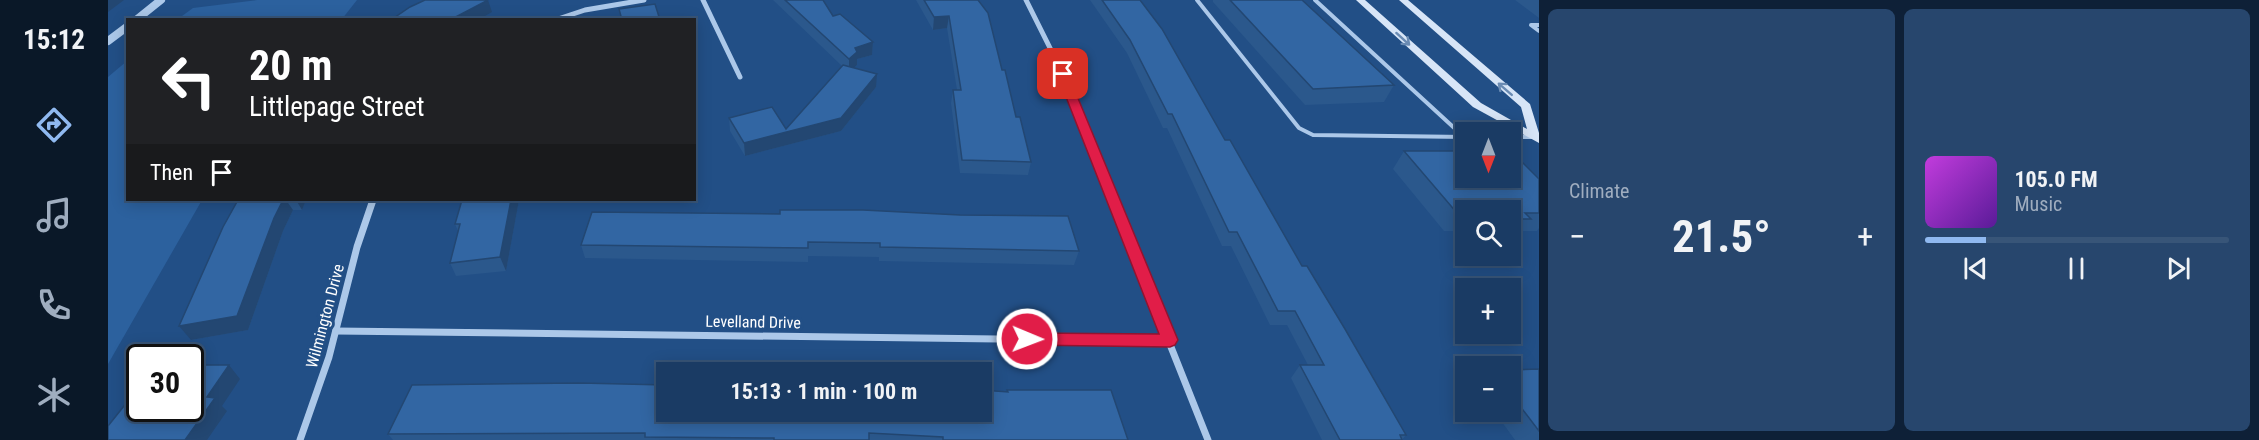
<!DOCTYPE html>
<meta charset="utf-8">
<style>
body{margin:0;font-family:"Roboto Condensed",sans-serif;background:#27466d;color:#f1f3f6;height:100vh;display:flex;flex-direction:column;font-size:22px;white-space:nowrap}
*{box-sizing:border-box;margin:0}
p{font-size:20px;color:#9fadbf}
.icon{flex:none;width:33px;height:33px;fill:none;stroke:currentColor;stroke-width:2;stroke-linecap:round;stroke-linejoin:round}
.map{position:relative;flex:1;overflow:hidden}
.drawer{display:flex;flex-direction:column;gap:9px;padding:9px;background:#0e2037;width:720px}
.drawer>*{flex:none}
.hud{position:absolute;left:18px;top:18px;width:570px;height:183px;border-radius:0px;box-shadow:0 3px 15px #0003,0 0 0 2px #385578;background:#202124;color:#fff;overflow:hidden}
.needle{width:39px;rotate:180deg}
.fabs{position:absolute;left:1347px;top:122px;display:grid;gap:12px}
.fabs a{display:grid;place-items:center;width:66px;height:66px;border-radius:0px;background:#1a3b64;box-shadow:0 3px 15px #0003,0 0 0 2px #385578;font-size:30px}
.speed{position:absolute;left:18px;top:344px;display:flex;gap:12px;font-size:30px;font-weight:700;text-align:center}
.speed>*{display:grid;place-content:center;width:78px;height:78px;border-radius:50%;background:#1a3b64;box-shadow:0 3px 15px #0003,0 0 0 2px #385578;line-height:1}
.speed .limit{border:3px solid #111;border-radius:9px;background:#fff;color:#111}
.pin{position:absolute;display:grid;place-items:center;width:51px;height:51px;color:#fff;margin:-26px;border-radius:12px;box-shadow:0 3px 9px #0006}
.me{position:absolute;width:66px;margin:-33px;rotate:91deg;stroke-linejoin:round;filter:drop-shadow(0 0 4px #0008)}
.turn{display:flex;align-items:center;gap:21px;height:126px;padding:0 24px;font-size:27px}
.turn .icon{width:78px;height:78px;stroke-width:2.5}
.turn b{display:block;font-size:42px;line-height:51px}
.then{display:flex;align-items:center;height:57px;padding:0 24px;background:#0003;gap:12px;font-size:22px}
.big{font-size:45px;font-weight:700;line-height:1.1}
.drawer .tile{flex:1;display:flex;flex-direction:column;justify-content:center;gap:9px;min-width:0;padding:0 21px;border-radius:9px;background:#27466d}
.song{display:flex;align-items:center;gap:18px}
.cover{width:72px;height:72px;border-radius:9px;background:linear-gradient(135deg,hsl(290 70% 55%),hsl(270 70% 35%))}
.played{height:6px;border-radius:3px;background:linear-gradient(90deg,#90b9f0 20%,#385578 20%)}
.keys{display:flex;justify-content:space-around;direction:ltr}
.heat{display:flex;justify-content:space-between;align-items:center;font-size:33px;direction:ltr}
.drawer .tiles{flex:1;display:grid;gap:9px;grid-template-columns:repeat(2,1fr)}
.trip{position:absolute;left:548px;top:362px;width:336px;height:60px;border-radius:0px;background:#1a3b64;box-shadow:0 3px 15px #0003,0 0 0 2px #385578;font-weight:700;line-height:60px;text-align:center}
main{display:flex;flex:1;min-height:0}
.tabs{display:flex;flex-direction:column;width:108px;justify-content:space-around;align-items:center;background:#0a1828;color:#9fadbf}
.tabs .icon{width:42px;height:42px}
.tabs .current{color:#90b9f0}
.tabs b{font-size:27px;color:#f1f3f6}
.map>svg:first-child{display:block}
</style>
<main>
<nav class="tabs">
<b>15:12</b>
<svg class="icon current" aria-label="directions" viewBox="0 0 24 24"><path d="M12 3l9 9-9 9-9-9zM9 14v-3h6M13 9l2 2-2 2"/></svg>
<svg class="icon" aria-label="music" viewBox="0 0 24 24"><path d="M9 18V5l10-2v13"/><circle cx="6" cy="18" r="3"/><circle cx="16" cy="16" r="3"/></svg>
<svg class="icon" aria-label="phone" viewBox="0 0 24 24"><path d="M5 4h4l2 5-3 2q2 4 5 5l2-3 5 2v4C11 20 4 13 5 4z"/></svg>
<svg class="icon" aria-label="climate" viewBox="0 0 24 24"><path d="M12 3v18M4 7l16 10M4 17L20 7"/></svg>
</nav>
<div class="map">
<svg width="1431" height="440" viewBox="0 0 1431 440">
<rect width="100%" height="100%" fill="#224f86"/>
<!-- green -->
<g fill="#2c619e">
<polygon points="149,0 249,0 234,19 70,19 85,8"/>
<polygon points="19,61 20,200 94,200 0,364 0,77"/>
</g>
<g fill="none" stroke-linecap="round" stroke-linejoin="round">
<!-- service -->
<g stroke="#acc8e9" stroke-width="4">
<polyline points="1089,0 1191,128 1205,135 1358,137"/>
<polyline points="1207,0 1355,136"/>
<polyline points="1431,25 1423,25 1431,31"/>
<polyline points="1402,137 1425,137"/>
</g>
<!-- minor-far1 -->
<g stroke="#acc8e9" stroke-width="5">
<polyline points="595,0 632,77"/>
<polyline points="918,0 955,74 1000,188"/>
<polyline points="447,20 477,10 536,0"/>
</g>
<!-- minor -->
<g stroke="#acc8e9" stroke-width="7">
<polyline points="999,186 1100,440"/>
<polyline points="228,331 1062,341"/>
<polyline points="192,440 221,357 249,247 265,200"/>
</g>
<!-- tertiary -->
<g stroke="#acc8e9" stroke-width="8">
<polyline points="28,20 53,0"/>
<polyline points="0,41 20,26"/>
</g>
<!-- secondary -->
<polygon fill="#d7e5f7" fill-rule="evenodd" points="1248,0 1257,0 1373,103 1419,129 1413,107 1291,0 1300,0 1422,104 1431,133 1431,143 1365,107"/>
</g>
<!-- wall -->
<g fill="#2b588c">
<polygon points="665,0 715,0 725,16 765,42 764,55 749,59 749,65 745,68 768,87 733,131 637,156 622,131 621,118 678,129 734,66"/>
<polygon points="808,0 870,0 923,162 920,175 852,173 843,103 845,90 849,90 839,28 825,30"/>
<polygon points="982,0 1032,0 1298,435 1294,440 1214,440 1183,378 1192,365 1200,365 1179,325 1162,325 1123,246 1114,246 1059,128 1055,128 1019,53"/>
<polygon points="1105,0 1194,0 1286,85 1276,102 1197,105 1105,2"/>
<polygon points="1407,0 1431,0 1431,18"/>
<polygon points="1296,151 1350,154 1358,177 1431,179 1431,228 1429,231 1413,231 1408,236 1402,237 1402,210 1358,210 1358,234 1355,231 1336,231 1285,169"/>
<polygon points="130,200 198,200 194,210 185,210 175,231 140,330 83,340"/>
<polygon points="411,200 398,271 348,276 342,263 350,231 347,224"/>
<polygon points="484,212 971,251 966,265 771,261 771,257 700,256 700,262 477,258 473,245"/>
<polygon points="1431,369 1431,440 1407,440 1386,411 1402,411 1402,370"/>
<polygon points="899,390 1020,440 285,440 280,434 899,392"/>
</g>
<!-- shaded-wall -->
<g fill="#234772">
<polygon points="0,0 16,0 0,12"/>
<polygon points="380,0 384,12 370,20 342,20"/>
<polygon points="841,16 839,28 825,30 826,17"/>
<polygon points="765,42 764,55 749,59 749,65 741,72 741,59 747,48"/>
<polygon points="769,74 768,87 733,131 637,156 636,143 733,118"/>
<polygon points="588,109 589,122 586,125 586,110"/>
<polygon points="175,200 178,200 185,210 175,231 140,330 83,340 71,326 166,218"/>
<polygon points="188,200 198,200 194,210"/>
<polygon points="403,200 411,200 398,271 392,257"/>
<polygon points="121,365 132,379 114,406 119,411 99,440 77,440 99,397"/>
</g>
<!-- building -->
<g fill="#3266a3" stroke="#234772" stroke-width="1.5">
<polygon points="317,0 380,0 342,20 283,20 302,7"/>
<polygon points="677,0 715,0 725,16 732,14 765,42 747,48 749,52 741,59"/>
<polygon points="816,0 870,0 880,13 894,70 897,70 908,117 912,117 923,162 854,160 845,90 853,90 841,16 826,17"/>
<polygon points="994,0 1032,0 1054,29 1117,140 1122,140 1194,266 1199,266 1237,329 1298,435 1292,435 1294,440 1232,440 1192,365 1216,365 1187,311 1170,311 1129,232 1121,232 1064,114 1060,114 1022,40"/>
<polygon points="1122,0 1194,0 1286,85 1205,89"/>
<polygon points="547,4 552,20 514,20 511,9"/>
<polygon points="735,65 769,74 733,118 636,143 621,118 664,107 678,129"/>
<polygon points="1296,151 1347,151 1350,154 1358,154 1358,177 1402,177 1402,160 1412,160 1431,179 1431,213 1417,213 1423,219 1402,219 1402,210 1358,210 1358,213 1349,213"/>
<polygon points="130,200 175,200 166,218 129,316 71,326 115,227"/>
<polygon points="354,200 403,200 392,257 342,263 352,224 347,224"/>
<polygon points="672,210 755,210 852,215 960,216 971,251 772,247 772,243 700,242 700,248 473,245 484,212 672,214"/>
<polygon points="82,365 121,365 99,397 107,398 77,440 0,440 0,426 32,386 32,408 82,408"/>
<polygon points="1431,369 1431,431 1402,393 1402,370"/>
<polygon points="472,383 558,385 558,411 873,411 873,390 900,392 899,390 1003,390 1020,440 835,440 835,437 761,433 761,440 666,440 666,438 537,437 537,433 280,434 304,385"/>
</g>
<!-- one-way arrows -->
<defs><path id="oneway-shaft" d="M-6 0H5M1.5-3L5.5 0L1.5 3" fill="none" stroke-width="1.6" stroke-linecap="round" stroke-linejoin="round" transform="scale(1.5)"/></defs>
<g stroke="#6a8bb3">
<use href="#oneway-shaft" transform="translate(1295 39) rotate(42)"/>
<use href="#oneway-shaft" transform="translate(1397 89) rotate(-139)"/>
</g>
<!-- route -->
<polygon fill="#e11d48" stroke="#92132f" stroke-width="1.5" points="955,71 960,74 1070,340 1067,345 1062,347 919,345 913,343 911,339 913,334 919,333 1051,334 949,74"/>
<g text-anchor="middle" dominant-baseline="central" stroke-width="6" stroke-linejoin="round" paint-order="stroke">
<!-- street labels -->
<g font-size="16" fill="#fff" stroke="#224f86">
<text transform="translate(217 316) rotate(-75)">Wilmington Drive</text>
<text transform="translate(645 322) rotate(1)">Levelland Drive</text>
</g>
</g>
</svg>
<div class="fabs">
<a><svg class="needle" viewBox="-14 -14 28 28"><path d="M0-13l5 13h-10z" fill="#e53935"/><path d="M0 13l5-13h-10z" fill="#9fadbf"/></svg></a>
<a><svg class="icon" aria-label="search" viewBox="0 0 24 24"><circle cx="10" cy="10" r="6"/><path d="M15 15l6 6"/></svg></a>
<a>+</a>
<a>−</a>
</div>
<div class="speed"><div class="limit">30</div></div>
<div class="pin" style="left:955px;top:74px;background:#d93025"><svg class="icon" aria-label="arrive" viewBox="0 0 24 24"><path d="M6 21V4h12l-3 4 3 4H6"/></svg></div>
<svg class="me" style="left:919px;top:339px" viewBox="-20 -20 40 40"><circle r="17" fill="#e11d48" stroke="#fff" stroke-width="3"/><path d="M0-11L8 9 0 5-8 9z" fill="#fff"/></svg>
<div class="trip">15:13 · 1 min · 100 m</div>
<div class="hud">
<div class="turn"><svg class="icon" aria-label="left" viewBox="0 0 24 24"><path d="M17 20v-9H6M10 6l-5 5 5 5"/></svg><div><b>20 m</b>Littlepage Street</div></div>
<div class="then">Then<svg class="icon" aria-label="arrive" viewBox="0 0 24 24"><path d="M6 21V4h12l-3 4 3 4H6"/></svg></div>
</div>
</div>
<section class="drawer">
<div class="tiles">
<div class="tile"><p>Climate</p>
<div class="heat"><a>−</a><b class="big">21.5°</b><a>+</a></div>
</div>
<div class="tile">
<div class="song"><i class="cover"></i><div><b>105.0 FM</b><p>Music</p></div></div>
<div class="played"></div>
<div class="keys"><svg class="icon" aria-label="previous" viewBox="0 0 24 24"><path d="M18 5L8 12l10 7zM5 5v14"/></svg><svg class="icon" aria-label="pause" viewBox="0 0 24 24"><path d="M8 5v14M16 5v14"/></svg><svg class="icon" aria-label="next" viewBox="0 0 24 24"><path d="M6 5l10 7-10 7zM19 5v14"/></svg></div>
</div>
</div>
</section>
</main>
